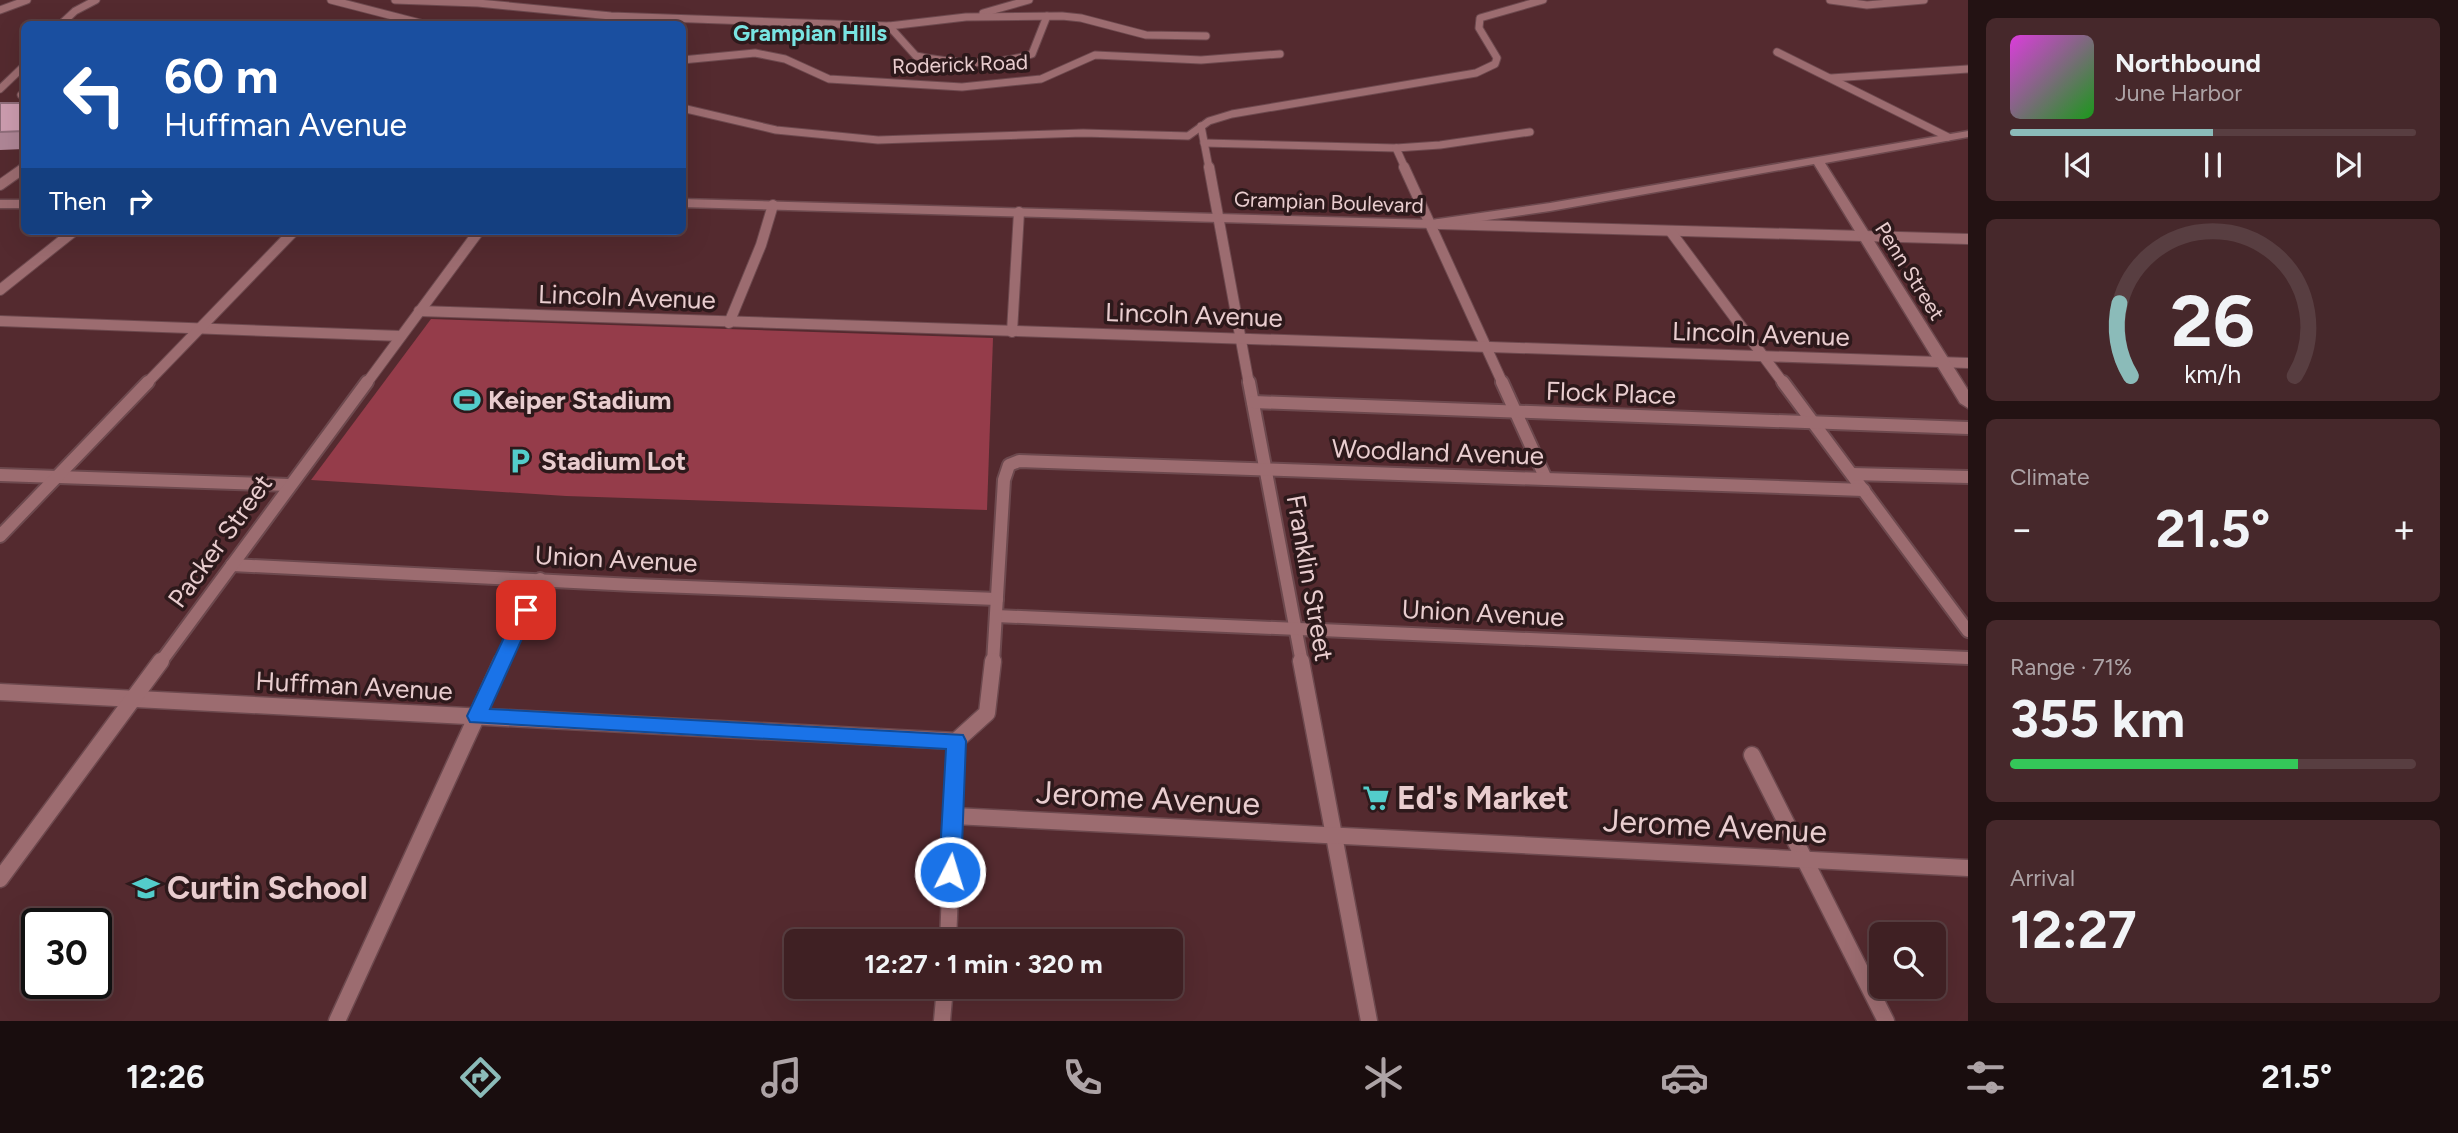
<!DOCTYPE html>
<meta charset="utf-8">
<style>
body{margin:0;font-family:Figtree,sans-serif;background:#46282b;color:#f1f3f6;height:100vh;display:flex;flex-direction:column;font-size:26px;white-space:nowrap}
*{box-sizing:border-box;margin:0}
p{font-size:23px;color:#ada3a6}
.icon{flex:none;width:38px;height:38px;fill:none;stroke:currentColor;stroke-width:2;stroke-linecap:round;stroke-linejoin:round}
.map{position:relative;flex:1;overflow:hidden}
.sheet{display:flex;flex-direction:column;gap:18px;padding:18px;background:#231213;width:490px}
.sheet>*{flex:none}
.banner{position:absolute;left:21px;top:21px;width:665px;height:214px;border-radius:10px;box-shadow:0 7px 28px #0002,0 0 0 2px #583e41;background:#1a4fa0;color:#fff;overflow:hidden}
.controls{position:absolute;left:1869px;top:922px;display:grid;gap:14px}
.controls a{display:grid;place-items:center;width:77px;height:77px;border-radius:10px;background:#3f2023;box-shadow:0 7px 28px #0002,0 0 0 2px #583e41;font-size:35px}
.speed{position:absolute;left:21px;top:908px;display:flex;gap:14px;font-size:35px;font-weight:700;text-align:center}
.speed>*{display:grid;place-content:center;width:91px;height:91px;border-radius:50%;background:#3f2023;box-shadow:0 7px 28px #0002,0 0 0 2px #583e41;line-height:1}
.speed .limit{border:4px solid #111;border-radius:10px;background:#fff;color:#111}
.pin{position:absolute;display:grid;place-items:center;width:60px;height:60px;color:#fff;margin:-30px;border-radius:14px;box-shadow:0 4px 10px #0006}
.me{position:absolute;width:77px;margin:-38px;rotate:5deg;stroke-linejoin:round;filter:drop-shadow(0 0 5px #0008)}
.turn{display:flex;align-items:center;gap:24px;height:147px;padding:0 28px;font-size:32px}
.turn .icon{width:91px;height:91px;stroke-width:2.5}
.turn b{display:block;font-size:49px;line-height:60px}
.then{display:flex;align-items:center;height:66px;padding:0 28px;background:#0003;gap:14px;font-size:26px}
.big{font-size:52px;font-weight:700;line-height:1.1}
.sheet .card{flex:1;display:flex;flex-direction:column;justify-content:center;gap:10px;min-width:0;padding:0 24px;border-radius:10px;background:#46282b}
.sheet .dial{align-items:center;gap:0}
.dial svg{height:182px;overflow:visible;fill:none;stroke:#583e41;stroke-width:7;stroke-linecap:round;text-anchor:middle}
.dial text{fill:#f1f3f6;stroke:none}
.song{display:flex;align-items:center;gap:21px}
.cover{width:84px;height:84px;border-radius:10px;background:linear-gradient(135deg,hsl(300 70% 55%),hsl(120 70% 35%))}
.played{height:7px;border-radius:4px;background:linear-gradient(90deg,#8bbbb9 50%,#583e41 50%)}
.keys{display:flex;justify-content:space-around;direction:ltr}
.heat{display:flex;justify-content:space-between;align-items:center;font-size:38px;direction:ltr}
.charge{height:10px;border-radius:5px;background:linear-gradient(90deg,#34c759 71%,#583e41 0)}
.trip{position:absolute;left:784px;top:929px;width:399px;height:70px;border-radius:10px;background:#3f2023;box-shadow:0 7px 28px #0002,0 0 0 2px #583e41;font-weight:700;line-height:70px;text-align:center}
.tab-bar{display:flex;height:112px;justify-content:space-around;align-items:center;background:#190d0e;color:#ada3a6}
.tab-bar .icon{width:49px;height:49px}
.tab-bar .on{color:#8bbbb9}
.tab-bar b{font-size:32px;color:#f1f3f6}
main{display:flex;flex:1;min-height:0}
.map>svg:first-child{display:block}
</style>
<main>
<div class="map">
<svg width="1968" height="1021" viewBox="0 0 1968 1021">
<rect width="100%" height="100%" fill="#542a2f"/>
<!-- green -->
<polygon fill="#953c4a" points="431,319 993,338 987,510 566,496 311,480"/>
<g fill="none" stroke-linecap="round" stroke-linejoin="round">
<!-- street-far3 casing -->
<g stroke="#6d494e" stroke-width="9">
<g id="street-far3">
<polyline points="331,0 424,24"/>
<path d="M395,0L478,3L611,16L889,26L916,56C954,64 995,66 1032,54L1047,16"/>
<polyline points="1830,0 1867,5 1924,0"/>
<polyline points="0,10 27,0"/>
<polyline points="983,13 1029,0"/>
<polyline points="61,24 75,11 96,0"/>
<polyline points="423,24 488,24"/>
<polyline points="889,26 966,17 1062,16 1081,18 1146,35 1206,36"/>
<polyline points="1777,52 1948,137"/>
<polyline points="682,60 755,53 785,59 829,79 962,87 1041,79 1095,55 1201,60 1280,54"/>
<polyline points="1831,78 1968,69"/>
<polyline points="0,89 24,66"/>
<polyline points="21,95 24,94"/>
<polyline points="682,108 776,130 878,140 1083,133 1188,136 1209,121 1232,114 1476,73 1495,64 1497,58 1479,28 1480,18 1543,0"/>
<polyline points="1201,126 1209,168"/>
<polyline points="1204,143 1396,148 1440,145 1530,132"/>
<polyline points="1396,148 1405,168"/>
</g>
</g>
<!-- street-far2 casing -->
<g stroke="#6d494e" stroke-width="12">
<g id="street-far2">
<polyline points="1209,167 1249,384"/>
<polyline points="1404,167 1503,384"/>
<polyline points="0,185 24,168"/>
<polyline points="1439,224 1968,239"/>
<polyline points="1671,232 1784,384"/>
<polyline points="0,290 74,231"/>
<polyline points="419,311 1968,363"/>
<polyline points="0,321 401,336"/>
<polyline points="729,323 761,245 773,205"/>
<polyline points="1012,332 1019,212"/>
<polyline points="146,384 294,231"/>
<polyline points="366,384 479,231"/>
</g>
</g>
<!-- street-far1 casing -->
<g stroke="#6d494e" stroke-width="16">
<g id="street-far1">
<polyline points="1249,382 1302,663"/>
<polyline points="1502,382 1546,479"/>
<polyline points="1783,382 1968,631"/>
<polyline points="1253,402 1968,428"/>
<polyline points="1852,474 1968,477"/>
<polyline points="0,475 289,485"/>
<polyline points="0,536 148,382"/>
<polyline points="232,565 634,585 997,599"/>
<polyline points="996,616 1968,658"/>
<polyline points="160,663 367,382"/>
<polyline points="502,663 540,579"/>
<polyline points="993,663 1004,480 1009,465 1019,461 1864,490"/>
</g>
</g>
<!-- street casing -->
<g stroke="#6d494e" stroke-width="19">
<g id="street">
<polyline points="1301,661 1369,1021"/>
<polyline points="0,692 956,741"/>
<polyline points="956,741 987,713 993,661"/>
<polyline points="1752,755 1886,1021"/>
<polyline points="954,816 1968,868"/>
<polyline points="0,879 161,661"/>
<polyline points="948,942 956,741"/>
<polyline points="337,1021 502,661"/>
<polyline points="942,1021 945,987"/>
</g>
</g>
<!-- secondary casing -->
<g stroke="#6d494e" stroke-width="3">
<g id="secondary">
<polygon points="1968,131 1968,137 1825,163 1968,390 1968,408 1960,403 1814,164 1550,211 1431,228 682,207 682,199 1431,220 1550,203"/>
<rect x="0" y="200" width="24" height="8"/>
</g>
</g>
<!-- street-far3 -->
<use href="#street-far3" stroke="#9c6c70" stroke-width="7"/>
<!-- street-far2 -->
<use href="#street-far2" stroke="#9c6c70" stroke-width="10"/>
<!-- street-far1 -->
<use href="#street-far1" stroke="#9c6c70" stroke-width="12"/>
<!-- street -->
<use href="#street" stroke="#9c6c70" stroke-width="16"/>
<!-- secondary -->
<use href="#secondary" fill="#9c6c70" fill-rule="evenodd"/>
</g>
<!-- wall -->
<polygon fill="#af8696" points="0,103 24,103 24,149 0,150"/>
<!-- building -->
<polygon fill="#cc9caf" stroke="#8f6d7a" stroke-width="2" points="0,103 24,103 24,131 0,132"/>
<!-- route -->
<polygon fill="#1a73e8" stroke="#114b97" stroke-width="2" points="526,603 532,605 535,610 490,709 963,735 966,741 961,872 958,879 950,882 943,879 939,872 946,749 470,722 467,716 517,610 520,605"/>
<!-- icons -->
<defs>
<g id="stadium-bare" transform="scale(2.1)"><path d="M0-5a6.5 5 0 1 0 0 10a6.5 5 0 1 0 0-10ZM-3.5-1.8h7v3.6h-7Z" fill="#53cdcb" stroke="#2d191b" stroke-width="2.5" paint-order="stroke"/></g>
<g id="parking-bare" transform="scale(2.1)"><path d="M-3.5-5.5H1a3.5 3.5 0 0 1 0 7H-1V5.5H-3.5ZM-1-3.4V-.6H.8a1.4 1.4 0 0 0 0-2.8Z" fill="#53cdcb" stroke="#2d191b" stroke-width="2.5" paint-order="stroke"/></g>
<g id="supermarket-bare" transform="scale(2.1)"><path d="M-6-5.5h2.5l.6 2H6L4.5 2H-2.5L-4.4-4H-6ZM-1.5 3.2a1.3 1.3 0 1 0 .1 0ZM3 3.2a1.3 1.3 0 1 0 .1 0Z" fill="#53cdcb" stroke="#2d191b" stroke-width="2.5" paint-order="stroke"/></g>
<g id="school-bare" transform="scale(2.1)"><path d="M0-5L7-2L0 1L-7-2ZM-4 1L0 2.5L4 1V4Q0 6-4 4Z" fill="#53cdcb" stroke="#2d191b" stroke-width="2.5" paint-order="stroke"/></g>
</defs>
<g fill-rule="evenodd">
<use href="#stadium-bare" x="467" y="400"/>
<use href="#parking-bare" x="520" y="461"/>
<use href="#supermarket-bare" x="1376" y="798"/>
<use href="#school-bare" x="146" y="888"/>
</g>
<g text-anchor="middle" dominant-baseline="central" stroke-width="7" stroke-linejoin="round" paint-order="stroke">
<!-- far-street labels -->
<g font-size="21" fill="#e9cdcf" stroke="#2d191b">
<text transform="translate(960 64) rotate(-2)">Roderick Road</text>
<text transform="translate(1329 202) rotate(2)">Grampian Boulevard</text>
<text transform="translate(1910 271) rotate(58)">Penn Street</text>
</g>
<!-- far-neighbourhood labels -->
<g font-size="23" font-weight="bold" fill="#79e4e2" stroke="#2d191b">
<text x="810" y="33">Grampian Hills</text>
</g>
<!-- street labels -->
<g font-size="26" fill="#e9cdcf" stroke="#2d191b">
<text transform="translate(627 297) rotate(2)">Lincoln Avenue</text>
<text transform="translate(1194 315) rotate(2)">Lincoln Avenue</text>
<text transform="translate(1761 334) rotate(2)">Lincoln Avenue</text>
<text transform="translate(1611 393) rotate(2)">Flock Place</text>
<text transform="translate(1438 452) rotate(2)">Woodland Avenue</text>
<text transform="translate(220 541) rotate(-54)">Packer Street</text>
<text transform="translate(616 559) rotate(3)">Union Avenue</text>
<text transform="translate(1310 578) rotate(80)">Franklin Street</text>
<text transform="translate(1483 613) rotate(3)">Union Avenue</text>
<text transform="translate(354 686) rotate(3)">Huffman Avenue</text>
</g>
<!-- poi labels -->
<g font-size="26" font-weight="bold" fill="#e9cdcf" stroke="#2d191b" text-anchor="start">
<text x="488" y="400">Keiper Stadium</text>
<text x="541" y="461">Stadium Lot</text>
</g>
<!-- near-street labels -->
<g font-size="32" fill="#e9cdcf" stroke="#2d191b">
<text transform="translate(1148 798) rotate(3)">Jerome Avenue</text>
<text transform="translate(1715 826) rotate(3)">Jerome Avenue</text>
</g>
<!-- near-poi labels -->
<g font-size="32" font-weight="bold" fill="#e9cdcf" stroke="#2d191b" text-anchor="start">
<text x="1397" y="798">Ed's Market</text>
<text x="167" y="888">Curtin School</text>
</g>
</g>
</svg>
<div class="controls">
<a><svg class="icon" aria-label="search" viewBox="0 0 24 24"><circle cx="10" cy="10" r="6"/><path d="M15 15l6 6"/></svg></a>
</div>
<div class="speed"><div class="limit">30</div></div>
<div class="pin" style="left:526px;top:610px;background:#d93025"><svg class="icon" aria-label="arrive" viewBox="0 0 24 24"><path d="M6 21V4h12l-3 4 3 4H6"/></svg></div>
<svg class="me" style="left:950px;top:872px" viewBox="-20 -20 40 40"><circle r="17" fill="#1a73e8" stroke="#fff" stroke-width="3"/><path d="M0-11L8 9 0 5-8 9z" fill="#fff"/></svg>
<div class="trip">12:27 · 1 min · 320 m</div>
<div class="banner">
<div class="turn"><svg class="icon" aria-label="left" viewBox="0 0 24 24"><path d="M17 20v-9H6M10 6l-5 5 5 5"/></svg><div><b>60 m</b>Huffman Avenue</div></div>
<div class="then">Then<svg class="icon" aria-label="right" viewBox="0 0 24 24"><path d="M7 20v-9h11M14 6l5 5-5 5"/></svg></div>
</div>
</div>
<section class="sheet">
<div class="card">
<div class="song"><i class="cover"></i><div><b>Northbound</b><p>June Harbor</p></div></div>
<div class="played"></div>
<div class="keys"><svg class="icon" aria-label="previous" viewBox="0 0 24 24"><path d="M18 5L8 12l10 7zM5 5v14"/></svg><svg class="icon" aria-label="pause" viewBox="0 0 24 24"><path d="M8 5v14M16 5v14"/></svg><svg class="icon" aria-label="next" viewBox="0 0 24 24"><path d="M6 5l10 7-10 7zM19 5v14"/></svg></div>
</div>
<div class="card dial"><svg viewBox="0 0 100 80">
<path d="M14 69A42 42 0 1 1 86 69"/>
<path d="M14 69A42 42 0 0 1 9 37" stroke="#8bbbb9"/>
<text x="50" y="56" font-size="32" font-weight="700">26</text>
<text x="50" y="72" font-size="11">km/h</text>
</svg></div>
<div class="card"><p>Climate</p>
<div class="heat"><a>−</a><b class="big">21.5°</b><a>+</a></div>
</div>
<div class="card"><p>Range · 71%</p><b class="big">355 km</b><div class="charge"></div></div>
<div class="card"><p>Arrival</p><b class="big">12:27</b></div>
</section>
</main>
<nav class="tab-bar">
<b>12:26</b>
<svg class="icon on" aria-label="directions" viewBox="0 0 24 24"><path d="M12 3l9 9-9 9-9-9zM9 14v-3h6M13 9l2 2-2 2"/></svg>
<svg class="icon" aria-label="music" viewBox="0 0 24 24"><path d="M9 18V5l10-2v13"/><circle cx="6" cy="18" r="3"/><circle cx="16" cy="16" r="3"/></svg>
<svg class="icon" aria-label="phone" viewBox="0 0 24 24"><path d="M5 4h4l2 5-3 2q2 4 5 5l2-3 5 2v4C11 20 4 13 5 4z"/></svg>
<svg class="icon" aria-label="climate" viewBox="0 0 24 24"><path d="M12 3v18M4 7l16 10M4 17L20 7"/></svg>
<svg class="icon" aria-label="car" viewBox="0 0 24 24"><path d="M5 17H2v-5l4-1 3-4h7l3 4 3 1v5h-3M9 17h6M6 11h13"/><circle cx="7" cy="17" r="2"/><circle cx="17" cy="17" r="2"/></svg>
<svg class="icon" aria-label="filters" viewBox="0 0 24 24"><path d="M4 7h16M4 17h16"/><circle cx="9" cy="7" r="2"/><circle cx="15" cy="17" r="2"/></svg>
<b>21.5°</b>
</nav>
